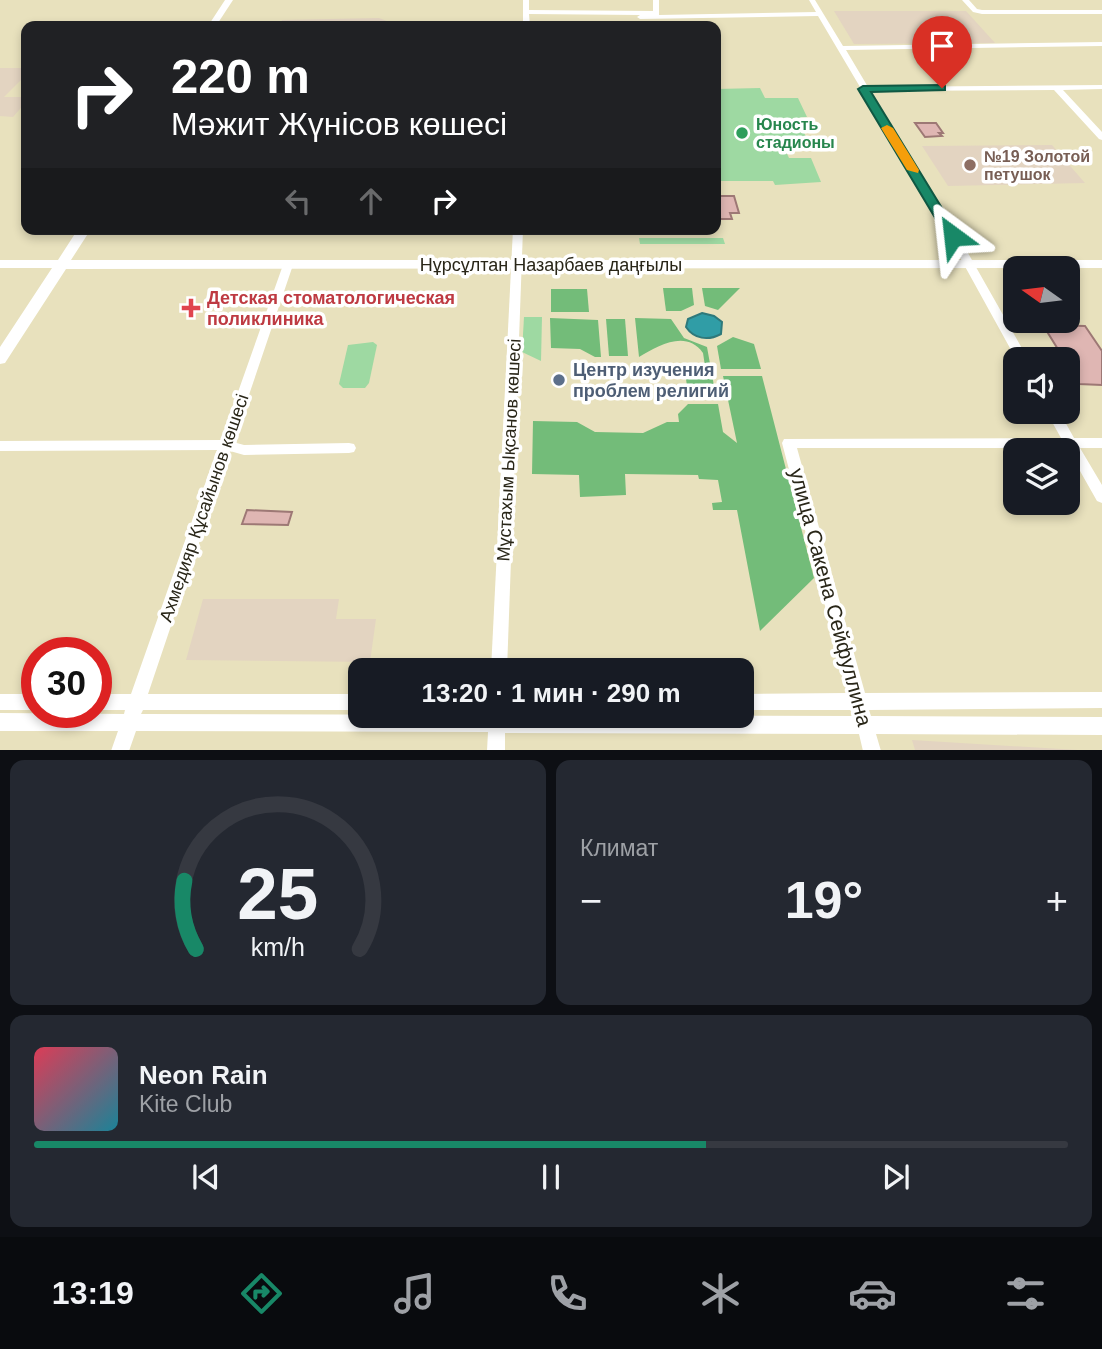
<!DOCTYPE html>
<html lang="ru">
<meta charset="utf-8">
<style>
body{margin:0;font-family:Helvetica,sans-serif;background:#242831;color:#f1f3f6;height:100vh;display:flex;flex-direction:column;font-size:26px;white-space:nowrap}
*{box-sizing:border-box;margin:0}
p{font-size:23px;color:#9ea1a6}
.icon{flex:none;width:38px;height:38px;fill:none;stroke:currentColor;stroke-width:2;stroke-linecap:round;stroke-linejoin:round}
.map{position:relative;height:750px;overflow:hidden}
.side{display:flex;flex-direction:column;gap:10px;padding:10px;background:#0d0f14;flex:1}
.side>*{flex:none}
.banner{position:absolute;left:21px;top:21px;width:700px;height:214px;border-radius:14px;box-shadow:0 4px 10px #0003;background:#202124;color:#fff;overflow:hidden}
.needle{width:46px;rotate:284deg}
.fabs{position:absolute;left:1003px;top:256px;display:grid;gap:14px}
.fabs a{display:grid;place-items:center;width:77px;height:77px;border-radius:14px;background:#171b24;box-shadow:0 4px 10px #0003;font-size:35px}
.speed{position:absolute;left:21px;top:637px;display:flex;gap:14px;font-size:35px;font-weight:700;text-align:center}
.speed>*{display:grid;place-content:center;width:91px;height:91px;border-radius:50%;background:#171b24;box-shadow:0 4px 10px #0003;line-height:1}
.speed .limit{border:10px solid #d22;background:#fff;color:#111}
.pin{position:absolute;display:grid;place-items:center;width:60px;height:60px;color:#fff;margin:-72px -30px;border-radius:50% 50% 50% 0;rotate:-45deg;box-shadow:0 0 7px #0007}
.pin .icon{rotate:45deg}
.me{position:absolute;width:77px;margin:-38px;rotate:330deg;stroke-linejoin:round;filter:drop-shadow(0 0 5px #0008)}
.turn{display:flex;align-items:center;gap:24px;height:147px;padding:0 35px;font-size:32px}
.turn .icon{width:91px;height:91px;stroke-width:2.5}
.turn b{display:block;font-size:49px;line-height:60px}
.lanes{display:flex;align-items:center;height:66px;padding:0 35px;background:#0003;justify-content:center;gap:35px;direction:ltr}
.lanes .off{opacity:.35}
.big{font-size:52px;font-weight:600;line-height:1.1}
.side .card{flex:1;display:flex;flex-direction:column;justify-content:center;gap:10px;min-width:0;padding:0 24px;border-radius:14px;background:#242831}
.side .dial{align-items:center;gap:0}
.dial svg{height:182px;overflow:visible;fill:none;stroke:#363941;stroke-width:7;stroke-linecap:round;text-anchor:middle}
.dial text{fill:#f1f3f6;stroke:none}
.song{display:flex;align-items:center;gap:21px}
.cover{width:84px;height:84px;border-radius:10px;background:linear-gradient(135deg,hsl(350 70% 55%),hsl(190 70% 35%))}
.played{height:7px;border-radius:4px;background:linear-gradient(90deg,#188867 65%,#363941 65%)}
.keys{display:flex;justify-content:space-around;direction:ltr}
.heat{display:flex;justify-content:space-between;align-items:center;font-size:38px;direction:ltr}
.side .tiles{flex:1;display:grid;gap:10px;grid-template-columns:1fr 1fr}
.card:last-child{grid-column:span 2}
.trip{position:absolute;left:348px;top:658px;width:406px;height:70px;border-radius:14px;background:#171b24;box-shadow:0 4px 10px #0003;font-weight:600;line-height:70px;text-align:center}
.tabs{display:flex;height:112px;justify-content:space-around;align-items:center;background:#090b0e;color:#9ea1a6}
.tabs .icon{width:49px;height:49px}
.tabs .selected{color:#188867}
.tabs b{font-size:32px;color:#f1f3f6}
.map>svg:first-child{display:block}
</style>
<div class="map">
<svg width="1102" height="751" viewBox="0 0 1102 751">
<rect width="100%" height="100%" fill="#e8e1bd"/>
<!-- education -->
<g fill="#e3d4c1">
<polygon points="834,11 966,11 995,43 854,44"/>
<polygon points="379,18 387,21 387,23 495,21 494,26 279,26 282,20"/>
<polygon points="0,68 26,68 26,75 4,97 26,97 26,102 13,117 0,116"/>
<polygon points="1052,145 1085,183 948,186 922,146"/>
<polygon points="203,599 339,599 336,619 376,619 370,662 186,660"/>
<polygon points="912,740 1078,750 1079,750 915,750"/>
</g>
<!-- green -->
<g fill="#9ed9a2">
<polygon points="760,88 765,98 798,98 807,117 798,118 806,137 780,139 789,158 811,158 821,182 775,185 773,181 716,181 716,89"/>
<polygon points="639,238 723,238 725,244 640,244"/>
<polygon points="524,317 542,317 541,361 522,352"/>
<polygon points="373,342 377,345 369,383 365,388 343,388 339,384 348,345"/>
</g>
<!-- forest -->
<g fill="#73bc79">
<polygon points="663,288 692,288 694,305 681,311 666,311"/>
<polygon points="702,288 740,288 718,310 705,306"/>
<polygon points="551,289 587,289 589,312 551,312"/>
<polygon points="550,318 598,320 601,357 595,357 580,349 551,348"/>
<path d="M635,318L671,319L684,338L707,347L714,386H687L685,372H698L705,366L703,353C686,329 658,346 639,357Z"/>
<polygon points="606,319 625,319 628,356 609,356"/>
<polygon points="733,337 754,344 761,369 721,369 717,346"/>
<polygon points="723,376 762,376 814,578 760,631 737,510 713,510 712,503 722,502 718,480 699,479 698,475 625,474 626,495 580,497 579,475 532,474 533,421 577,422 595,432 643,433 667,422 679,422 678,414 688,404 718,404 723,432 737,443"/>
</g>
<!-- water -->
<path fill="#309da6" stroke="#2e797b" stroke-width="2" d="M702,313L714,316L722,322L721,334C708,341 694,339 686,327L688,319Z"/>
<!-- building -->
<g fill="#dfb6b3" stroke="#9d7875" stroke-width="2">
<polygon points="915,123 936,123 943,133 939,133 942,136 925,137"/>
<polygon points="716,196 734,196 739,213 730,213 732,219 720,219 718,213 716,213"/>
<polygon points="1043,325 1085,326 1102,351 1102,385 1079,384 1068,365 1068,359 1064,359"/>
<polygon points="247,510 292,512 288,525 242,524"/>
</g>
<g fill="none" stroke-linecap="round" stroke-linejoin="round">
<!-- minor -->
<g fill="#fff" fill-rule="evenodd">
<polygon points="523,0 529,0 529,10 653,11 653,0 659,0 659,15 816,12 809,0 815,0 843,46 1102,42 1102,46 846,50 868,87 1102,85 1102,89 1063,90 1102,132 1102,140 1099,139 1054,90 871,91 951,223 1028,359 1016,359 941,223 863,91 859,89 860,87 818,16 640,19 637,17 640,15 529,14 530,26 523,26"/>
<polygon points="962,0 969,0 977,9 982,10 1102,10 1102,14 982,14 973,12"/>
<polygon points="513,229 523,229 507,670 491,670"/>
<polygon points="288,262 293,265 233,442 244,445 349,443 354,444 356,448 354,452 349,453 244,455 230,451 148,694 360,694 360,710 143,710 141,714 854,716 852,710 742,710 742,694 848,693 782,443 784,439 1061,438 1046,411 1059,411 1074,438 1102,438 1102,448 1080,448 1102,485 1102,503 1097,501 1067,448 797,448 865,693 1102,692 1102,708 869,710 871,716 1102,717 1102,735 876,734 881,751 863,751 859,734 505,733 505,751 487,751 488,732 136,731 129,751 111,751 118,731 0,731 0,713 124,714 125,710 96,710 96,694 131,694 217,450 0,451 0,441 221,440 283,265"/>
<rect x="0" y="694" width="37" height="16"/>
</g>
<!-- major -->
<g fill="#fff" fill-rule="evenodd">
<polygon points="225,0 233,0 216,26 208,26"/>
<polygon points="78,229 91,229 71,260 1102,260 1102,268 66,269 5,363 0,364 0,347 52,268 0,268 0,260 58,260"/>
</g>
</g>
<!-- route -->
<polygon fill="#188867" stroke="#105843" stroke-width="2" points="942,85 945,86 945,90 871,92 959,236 953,240 946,236 858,89 863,86"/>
<!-- slow -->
<polygon fill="#f59e0b" points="887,125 893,128 919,170 918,173 907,170 881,128"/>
<!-- markers -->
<circle fill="#2e9e5b" stroke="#fff" stroke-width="2.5" cx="742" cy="133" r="7"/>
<circle fill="#8d6e63" stroke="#fff" stroke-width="2.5" cx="970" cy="165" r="7"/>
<path fill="#e0444e" stroke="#fff" stroke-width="2.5" d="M187.5 297.5h7v7h7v7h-7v7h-7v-7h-7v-7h7z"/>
<circle fill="#5c6f8a" stroke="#fff" stroke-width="2.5" cx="559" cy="380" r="7"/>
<g text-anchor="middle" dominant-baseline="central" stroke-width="7" stroke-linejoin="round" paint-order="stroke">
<!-- far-leisure labels -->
<g font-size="16" font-weight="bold" fill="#27864d" stroke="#fff" text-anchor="start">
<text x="756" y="124">Юность<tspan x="756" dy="18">стадионы</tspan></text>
</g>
<!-- far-education labels -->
<g font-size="16" font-weight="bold" fill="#785e54" stroke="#fff" text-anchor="start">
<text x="984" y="156">№19 Золотой<tspan x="984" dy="18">петушок</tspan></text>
</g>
<!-- street labels -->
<g font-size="18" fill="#292618" stroke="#fff">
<text x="551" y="265">Нұрсұлтан Назарбаев даңғылы</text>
<text transform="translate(509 450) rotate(-87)">Мұстахым Ықсанов көшесі</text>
<text transform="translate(204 508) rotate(-71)">Ахмедияр Құсайынов көшесі</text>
</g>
<!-- health labels -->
<g font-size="18" font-weight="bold" fill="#be3a42" stroke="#fff" text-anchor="start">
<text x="207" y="298">Детская стоматологическая<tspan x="207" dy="21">поликлиника</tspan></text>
</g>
<!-- service labels -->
<g font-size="18" font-weight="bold" fill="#4e5e75" stroke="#fff" text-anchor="start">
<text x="573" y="370">Центр изучения<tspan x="573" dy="21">проблем религий</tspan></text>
</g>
<!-- near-street labels -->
<g font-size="21" fill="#292618" stroke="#fff">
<text transform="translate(831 597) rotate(75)">улица Сакена Сейфуллина</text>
</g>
</g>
</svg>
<div class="fabs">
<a><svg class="needle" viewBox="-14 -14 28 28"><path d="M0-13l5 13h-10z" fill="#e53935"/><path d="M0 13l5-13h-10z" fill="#9ea1a6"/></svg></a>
<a><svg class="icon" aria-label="sound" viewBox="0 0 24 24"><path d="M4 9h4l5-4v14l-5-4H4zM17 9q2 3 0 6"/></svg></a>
<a><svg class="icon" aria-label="layers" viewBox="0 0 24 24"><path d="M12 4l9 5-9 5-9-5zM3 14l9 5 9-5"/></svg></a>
</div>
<div class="speed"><div class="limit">30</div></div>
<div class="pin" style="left:942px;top:88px;background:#d93025"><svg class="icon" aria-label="arrive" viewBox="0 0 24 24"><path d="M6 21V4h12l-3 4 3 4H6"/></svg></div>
<svg class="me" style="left:953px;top:236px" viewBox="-20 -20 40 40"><path d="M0-17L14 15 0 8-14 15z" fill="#188867" stroke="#fff" stroke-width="4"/></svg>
<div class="trip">13:20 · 1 мин · 290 m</div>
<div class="banner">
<div class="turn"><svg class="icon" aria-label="right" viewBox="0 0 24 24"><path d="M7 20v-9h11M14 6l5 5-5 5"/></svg><div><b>220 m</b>Мәжит Жүнісов көшесі</div></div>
<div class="lanes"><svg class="icon off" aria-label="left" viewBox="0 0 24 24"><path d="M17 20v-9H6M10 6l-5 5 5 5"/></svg><svg class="icon off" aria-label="ahead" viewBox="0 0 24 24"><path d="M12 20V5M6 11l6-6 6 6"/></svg><svg class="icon" aria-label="right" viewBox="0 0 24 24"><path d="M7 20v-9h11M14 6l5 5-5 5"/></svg></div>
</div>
</div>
<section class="side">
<div class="tiles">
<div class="card dial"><svg viewBox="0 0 100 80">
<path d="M14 69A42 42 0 1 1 86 69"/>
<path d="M14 69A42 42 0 0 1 9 39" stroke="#188867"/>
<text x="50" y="56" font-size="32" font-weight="700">25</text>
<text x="50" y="72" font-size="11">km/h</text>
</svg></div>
<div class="card"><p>Климат</p>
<div class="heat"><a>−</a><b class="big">19°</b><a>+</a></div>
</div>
<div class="card">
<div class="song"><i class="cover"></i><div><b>Neon Rain</b><p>Kite Club</p></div></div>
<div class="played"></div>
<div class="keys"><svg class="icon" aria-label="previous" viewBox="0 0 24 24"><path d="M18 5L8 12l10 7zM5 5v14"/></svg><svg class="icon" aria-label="pause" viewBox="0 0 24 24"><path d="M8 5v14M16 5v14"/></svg><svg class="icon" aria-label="next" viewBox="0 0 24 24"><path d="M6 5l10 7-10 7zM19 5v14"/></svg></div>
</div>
</div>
</section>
<nav class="tabs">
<b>13:19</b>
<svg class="icon selected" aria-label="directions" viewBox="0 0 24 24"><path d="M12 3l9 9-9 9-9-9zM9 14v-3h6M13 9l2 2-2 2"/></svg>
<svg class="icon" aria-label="music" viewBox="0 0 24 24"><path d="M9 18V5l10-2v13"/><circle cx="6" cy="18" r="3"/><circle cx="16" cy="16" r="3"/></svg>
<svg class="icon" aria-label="phone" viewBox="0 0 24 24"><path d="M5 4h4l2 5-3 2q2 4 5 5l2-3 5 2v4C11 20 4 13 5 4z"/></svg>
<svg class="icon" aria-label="climate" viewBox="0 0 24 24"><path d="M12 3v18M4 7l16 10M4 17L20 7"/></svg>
<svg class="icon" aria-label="car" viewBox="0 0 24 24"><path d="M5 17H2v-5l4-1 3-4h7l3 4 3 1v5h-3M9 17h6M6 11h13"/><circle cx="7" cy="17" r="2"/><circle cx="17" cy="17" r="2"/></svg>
<svg class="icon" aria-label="filters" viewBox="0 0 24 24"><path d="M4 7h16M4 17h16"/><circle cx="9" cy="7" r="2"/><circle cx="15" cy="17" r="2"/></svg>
</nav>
